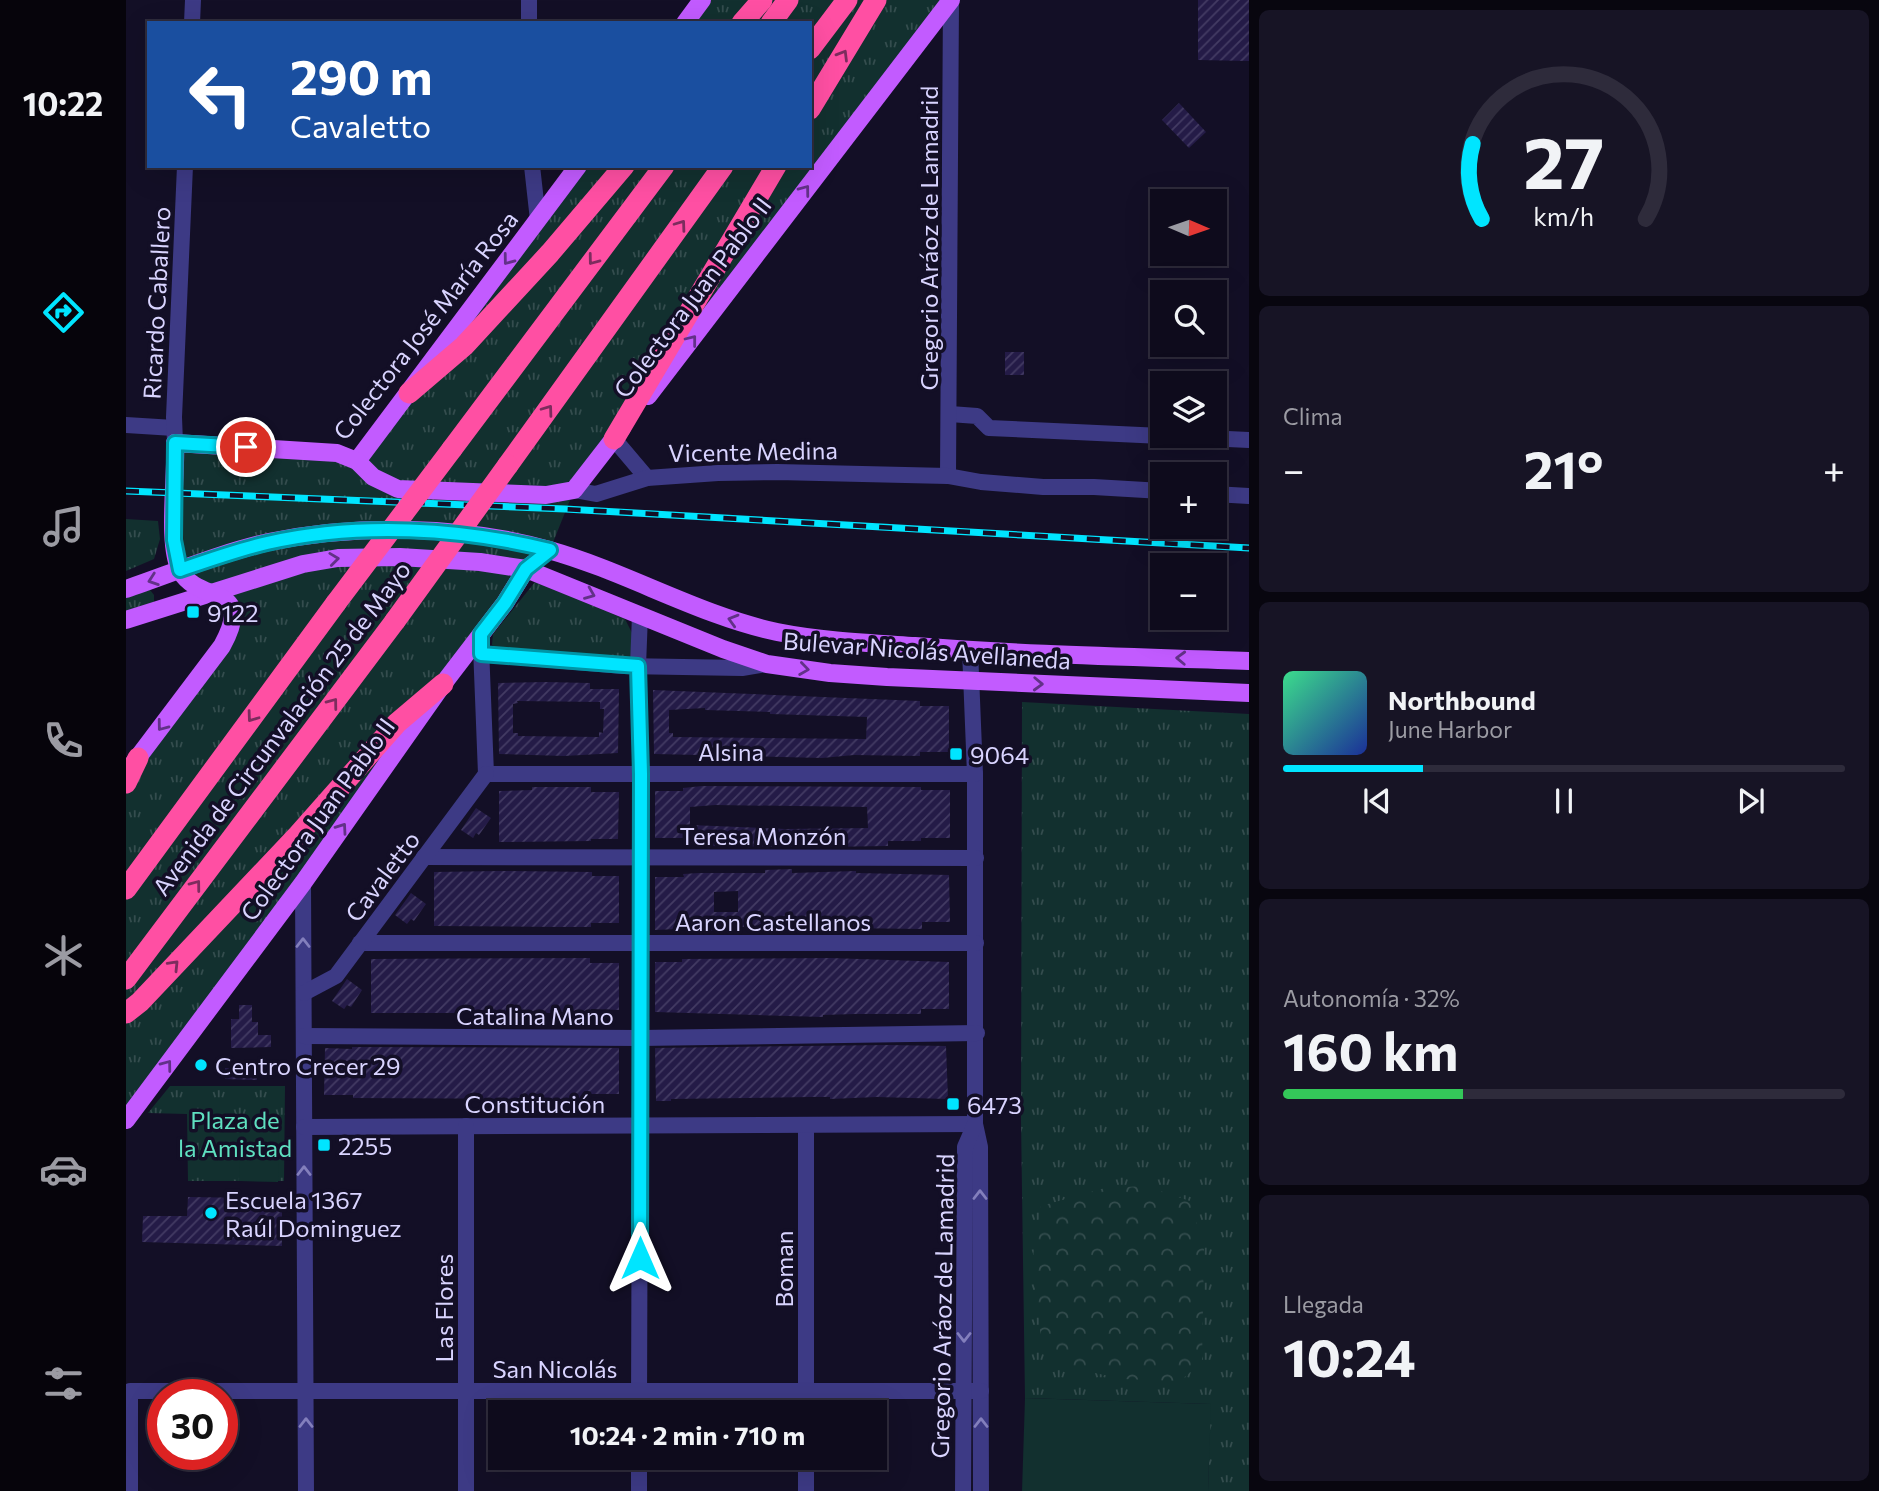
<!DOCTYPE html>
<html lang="es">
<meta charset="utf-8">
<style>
body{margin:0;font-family:Commissioner,sans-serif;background:#171425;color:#f1f3f6;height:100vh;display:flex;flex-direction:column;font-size:26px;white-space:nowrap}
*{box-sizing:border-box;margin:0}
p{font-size:23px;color:#9b9ba3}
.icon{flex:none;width:38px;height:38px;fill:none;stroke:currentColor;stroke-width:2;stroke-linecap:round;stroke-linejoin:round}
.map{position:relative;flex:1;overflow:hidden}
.side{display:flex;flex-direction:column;gap:10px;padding:10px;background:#08060f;width:630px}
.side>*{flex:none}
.banner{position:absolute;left:21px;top:21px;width:665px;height:147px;border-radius:0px;box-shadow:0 7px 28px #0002,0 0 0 2px #2e2b3b;background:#1a4fa0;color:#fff;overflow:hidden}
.needle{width:46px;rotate:92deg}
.fabs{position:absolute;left:1024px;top:189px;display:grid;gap:14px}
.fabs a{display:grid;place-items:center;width:77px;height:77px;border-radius:0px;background:#0e0b1c;box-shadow:0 7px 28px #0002,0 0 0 2px #2e2b3b;font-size:35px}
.speed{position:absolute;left:21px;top:1379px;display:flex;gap:14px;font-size:35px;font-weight:700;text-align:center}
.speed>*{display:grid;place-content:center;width:91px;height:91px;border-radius:50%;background:#0e0b1c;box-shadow:0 7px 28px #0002,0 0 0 2px #2e2b3b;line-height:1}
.speed .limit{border:10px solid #d22;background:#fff;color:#111}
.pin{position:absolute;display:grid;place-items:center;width:60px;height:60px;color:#fff;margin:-30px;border:4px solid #fff;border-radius:50%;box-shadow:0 2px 7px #0007}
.me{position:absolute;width:77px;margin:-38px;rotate:0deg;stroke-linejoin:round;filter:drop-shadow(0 0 5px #0008)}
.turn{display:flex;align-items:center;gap:24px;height:147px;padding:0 28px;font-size:32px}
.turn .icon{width:91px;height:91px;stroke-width:2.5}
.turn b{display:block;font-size:49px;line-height:60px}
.big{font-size:52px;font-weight:700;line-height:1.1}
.side .card{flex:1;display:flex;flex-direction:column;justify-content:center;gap:10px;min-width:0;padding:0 24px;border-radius:10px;background:#171425}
.side .dial{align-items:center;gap:0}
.dial svg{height:182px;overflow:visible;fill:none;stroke:#2e2b3b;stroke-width:7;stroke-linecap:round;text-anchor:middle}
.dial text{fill:#f1f3f6;stroke:none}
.song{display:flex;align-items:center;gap:21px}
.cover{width:84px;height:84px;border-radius:10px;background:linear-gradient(135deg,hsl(150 70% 55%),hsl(230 70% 35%))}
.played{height:7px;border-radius:4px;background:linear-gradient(90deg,#00e5ff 25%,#2e2b3b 25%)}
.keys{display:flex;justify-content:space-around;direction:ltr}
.heat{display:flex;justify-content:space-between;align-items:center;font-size:38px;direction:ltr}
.charge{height:10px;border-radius:5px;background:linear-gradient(90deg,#34c759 32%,#2e2b3b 0)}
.trip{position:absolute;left:362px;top:1400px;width:399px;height:70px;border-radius:0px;background:#0e0b1c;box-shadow:0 7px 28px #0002,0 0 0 2px #2e2b3b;font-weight:700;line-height:70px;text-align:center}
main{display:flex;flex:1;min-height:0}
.menu{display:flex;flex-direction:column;width:126px;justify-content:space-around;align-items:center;background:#06040b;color:#9b9ba3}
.menu .icon{width:49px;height:49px}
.menu .on{color:#00e5ff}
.menu b{font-size:32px;color:#f1f3f6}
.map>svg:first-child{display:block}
</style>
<main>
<nav class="menu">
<b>10:22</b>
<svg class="icon on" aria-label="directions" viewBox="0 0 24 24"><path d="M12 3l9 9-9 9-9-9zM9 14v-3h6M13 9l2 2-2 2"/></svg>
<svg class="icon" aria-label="music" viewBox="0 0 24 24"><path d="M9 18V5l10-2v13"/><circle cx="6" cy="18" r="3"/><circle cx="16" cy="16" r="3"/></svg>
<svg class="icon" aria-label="phone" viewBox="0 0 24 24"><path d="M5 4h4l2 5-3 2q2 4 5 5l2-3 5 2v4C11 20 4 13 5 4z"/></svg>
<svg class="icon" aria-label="climate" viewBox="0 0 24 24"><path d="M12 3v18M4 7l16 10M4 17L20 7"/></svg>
<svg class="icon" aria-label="car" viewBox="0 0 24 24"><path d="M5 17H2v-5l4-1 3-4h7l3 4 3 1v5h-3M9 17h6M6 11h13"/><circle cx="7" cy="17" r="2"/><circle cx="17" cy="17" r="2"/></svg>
<svg class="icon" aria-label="filters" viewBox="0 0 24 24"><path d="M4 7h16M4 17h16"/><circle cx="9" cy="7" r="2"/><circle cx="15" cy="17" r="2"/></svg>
</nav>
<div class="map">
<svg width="1123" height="1491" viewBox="0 0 1123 1491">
<defs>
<pattern id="grass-tufts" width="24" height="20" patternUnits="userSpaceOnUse" patternTransform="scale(1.75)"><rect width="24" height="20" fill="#12302f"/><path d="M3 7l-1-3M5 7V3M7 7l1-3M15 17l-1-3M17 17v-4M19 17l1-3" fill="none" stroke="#344d4e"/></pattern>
<pattern id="forest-crowns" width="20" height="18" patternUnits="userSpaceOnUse" patternTransform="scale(1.75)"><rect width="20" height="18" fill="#12302f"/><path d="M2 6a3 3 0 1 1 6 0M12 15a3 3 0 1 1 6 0" fill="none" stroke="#344d4e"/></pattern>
<pattern id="building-hatch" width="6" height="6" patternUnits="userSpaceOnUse" patternTransform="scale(1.75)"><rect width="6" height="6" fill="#241b47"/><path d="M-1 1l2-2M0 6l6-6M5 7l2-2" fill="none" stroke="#433b63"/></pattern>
</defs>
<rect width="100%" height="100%" fill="#130f26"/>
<!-- grass -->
<g fill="url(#grass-tufts)">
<polygon points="576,0 825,0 448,490 424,550 400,569 0,1120 0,774 106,619 54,570 49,443 231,461 452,166 684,166 684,23 559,23"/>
<polygon points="0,519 32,521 34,539 28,559 0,571"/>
<polygon points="409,582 499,619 506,633 505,661 374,649 366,645 367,634"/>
<polygon points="16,590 24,590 28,595 28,603 0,614 0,597"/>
<polygon points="896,702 1123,714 1123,1491 1082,1491 1084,1404 899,1398 895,1120"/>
<polygon points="44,1086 159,1086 158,1181 62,1181 61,1114 22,1113"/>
</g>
<!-- forest -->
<polygon fill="url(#forest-crowns)" points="1019,1186 1064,1201 1078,1249 1076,1362 1054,1381 997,1379 936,1366 916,1351 907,1256 915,1206 979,1188"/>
<!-- pitch -->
<g fill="#12302f">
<rect x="75" y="1119" width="28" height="57"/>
<polygon points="114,1119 153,1120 152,1182 113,1181"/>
<polygon points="899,1398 1085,1404 1082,1491 896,1491"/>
</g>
<!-- building -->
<g fill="url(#building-hatch)" fill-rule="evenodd">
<polygon points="1072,0 1123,0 1123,61 1072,60"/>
<polygon points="1053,103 1080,132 1063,148 1036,120"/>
<rect x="879" y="352" width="19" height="23"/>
<path d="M419,682L464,683V689H493L492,753L438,756L373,754L372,683ZM391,701L474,702V709H478L477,733L473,732V737L392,736V733H387V704L392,703Z"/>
<path d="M527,690L794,701V706H823V752H794V756L728,755L696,758L528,754ZM579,708V710L644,712V714L741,717L740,739L547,737V733H543V710Z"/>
<path d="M576,786L795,787V790H824V838H795V841H762V846L697,847L574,846L575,843H557L558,838H529V791H557V788ZM589,805L741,807L742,828L660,829L564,825V807Z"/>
<polygon points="406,787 465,787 465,792 493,792 492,839 465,839 465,841 373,842 373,791 406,790"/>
<polygon points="350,808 365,818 353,835 350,833 347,838 335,830"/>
<path d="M666,869V873L730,871V873L823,875L824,922H796V929L632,927H601V931H575V928L529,930V877H558L557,874L573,873H639V870ZM612,891V912H588V892Z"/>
<polygon points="373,871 466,872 466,876 493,876 493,923 465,923 465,927 432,927 308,926 308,872"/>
<polygon points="285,893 300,904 288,921 285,919 281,924 269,915"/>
<polygon points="464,958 464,963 493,963 493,1010 465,1009 465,1012 432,1013 245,1013 245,959"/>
<polygon points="704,958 823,962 823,1009 795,1009 795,1014 729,1014 697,1015 697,1017 529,1012 529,962 556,962 556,959"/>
<polygon points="221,979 236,990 225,1007 221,1005 218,1009 206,1001"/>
<polygon points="113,1005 126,1005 126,1022 132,1022 132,1035 145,1035 145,1047 105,1048 105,1019 113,1019"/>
<polygon points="762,1045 820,1046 822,1099 751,1097 704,1099 704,1097 684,1097 545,1099 545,1101 530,1101 529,1048"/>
<polygon points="226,1047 493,1048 493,1094 464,1094 464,1098 436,1099 227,1098 227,1095 198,1095 199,1048 226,1049"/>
<polygon points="99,1068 131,1068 131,1080 99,1079"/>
<polygon points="62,1197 128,1198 128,1205 156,1205 156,1246 16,1242 17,1216 61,1216"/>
</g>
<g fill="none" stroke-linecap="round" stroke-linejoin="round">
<!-- minor -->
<g stroke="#3d3a85" stroke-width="16">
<polyline points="403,0 403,23"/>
<polyline points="66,23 67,0"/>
<polyline points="406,166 412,220"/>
<polyline points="824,414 851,416 863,428 1036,436"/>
<polyline points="0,425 48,428"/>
<polyline points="1039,436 1123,440"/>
<polyline points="488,439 521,478"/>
<polyline points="49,443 48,417 59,166"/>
<polyline points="822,476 825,0"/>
<polyline points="448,490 470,494 521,478 592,473 651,472 822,476 855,482 917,487 968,487 1036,491"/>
<polyline points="1088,494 1123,496"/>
<polyline points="355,647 360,774"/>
<polyline points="844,650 849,774 849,1124 854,1147 855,1491"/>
<polyline points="355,654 497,666 616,668 641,664"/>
<polyline points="360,774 849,774"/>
<polyline points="298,857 850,858"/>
<polyline points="177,883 180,1491"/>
<polyline points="234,943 850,943"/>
<polyline points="178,993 210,976 360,774"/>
<polyline points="178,1036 514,1038 851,1033"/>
<polyline points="680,1125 680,1412"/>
<polyline points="178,1127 849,1124"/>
<polyline points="513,1412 515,774 512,666 514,615"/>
<polyline points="4,1491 4,1391 855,1391"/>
<polyline points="340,1491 340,1126"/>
<polyline points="513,1491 513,1458"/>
<polyline points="680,1491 680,1458"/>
<polyline points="837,1491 839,1147 849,1124"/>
</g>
<!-- major -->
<g stroke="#c25bff" stroke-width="18">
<polyline points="559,23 576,0"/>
<polyline points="522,396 825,0"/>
<polyline points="231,461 452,166"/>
<path d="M0,589C47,573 94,553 143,542C229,524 338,525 423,550C501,572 572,615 651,632C696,641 743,643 789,646C900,655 1012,657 1123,661"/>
<polyline points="0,620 177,564 212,558 274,557 354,562 400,569 597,649 641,664 704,673 761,677 1123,693"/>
<path d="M4,768L96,646C130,584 74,604 55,572C40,545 51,476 49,443L211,453L231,461L247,477L272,489L420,495L448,490L496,428"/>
<polyline points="0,1120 177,883 317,684 379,603 400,569 408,563"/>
</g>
<!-- highway -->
<g stroke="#ff4fa3" stroke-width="21">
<polyline points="616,23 636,0"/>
<polyline points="645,23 662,0"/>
<polyline points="684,49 721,0"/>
<polyline points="684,109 750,0"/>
<polyline points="283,393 338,346 424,253 498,166"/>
<polyline points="488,439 650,166"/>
<polyline points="326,449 538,166"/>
<polyline points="382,465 597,166"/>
<polyline points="0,783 12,758"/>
<polyline points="0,889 210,603"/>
<polyline points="0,979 269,621"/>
<polyline points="0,1013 14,1002 172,835 271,723 317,684"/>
</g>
<!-- rail casing -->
<g stroke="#00e5ff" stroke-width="7">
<polyline id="rail" points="0,491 439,509 1123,548"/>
</g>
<!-- rail -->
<use href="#rail" stroke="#130f26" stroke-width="4.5" stroke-dasharray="13" stroke-linecap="butt"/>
<!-- highway-bridge -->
<g stroke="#ff4fa3" stroke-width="21">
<polyline points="210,603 326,449"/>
<polyline points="269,621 382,465"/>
</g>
</g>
<!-- one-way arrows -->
<defs><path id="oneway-chevron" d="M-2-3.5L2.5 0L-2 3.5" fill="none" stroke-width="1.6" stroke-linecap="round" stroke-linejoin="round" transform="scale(1.75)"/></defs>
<g stroke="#7d2c5e">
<use href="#oneway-chevron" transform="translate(717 55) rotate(-59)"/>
<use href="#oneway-chevron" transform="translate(555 225) rotate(-54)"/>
<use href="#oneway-chevron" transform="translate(467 260) rotate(127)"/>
<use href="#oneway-chevron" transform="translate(422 410) rotate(-54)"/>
<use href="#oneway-chevron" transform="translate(207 703) rotate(-53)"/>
<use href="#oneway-chevron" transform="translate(126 717) rotate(126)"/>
<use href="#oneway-chevron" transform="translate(70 885) rotate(-53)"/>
<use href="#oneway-chevron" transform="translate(48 965) rotate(-46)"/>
</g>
<g stroke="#623188">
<use href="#oneway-chevron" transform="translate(679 190) rotate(-53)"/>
<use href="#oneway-chevron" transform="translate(382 260) rotate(127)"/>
<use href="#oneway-chevron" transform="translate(566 340) rotate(-52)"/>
<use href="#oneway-chevron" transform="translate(208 559) rotate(-7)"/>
<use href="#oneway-chevron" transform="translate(27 580) rotate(161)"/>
<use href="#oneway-chevron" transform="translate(464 594) rotate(22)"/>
<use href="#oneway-chevron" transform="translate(607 620) rotate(-164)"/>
<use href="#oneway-chevron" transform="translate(1055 658) rotate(-178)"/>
<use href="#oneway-chevron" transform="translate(678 669) rotate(8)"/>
<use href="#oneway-chevron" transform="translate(912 684) rotate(2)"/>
<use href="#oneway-chevron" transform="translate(36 726) rotate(127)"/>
<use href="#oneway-chevron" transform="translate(216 828) rotate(-55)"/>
<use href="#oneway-chevron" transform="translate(41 1065) rotate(-53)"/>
</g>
<g stroke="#837fbc">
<use href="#oneway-chevron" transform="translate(177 943) rotate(-90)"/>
<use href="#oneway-chevron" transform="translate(178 1171) rotate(-90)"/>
<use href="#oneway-chevron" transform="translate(854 1195) rotate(-90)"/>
<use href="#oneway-chevron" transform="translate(838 1337) rotate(90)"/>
<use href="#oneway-chevron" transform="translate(180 1423) rotate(-90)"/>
<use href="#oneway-chevron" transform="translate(855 1423) rotate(-90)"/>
</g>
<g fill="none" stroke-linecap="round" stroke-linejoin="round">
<!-- route casing -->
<g stroke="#0095a6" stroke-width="18">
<path id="route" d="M120,447L49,443L48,540L54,570C83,560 111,550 141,543C233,522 334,528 424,550L400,569L379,603L355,634V654L512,666L515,774L514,1258"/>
</g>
<!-- route -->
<use href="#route" stroke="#00e5ff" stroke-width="12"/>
</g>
<!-- markers -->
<g fill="#00e5ff" stroke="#130f26" stroke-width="2.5">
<rect x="60" y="605" width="14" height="14" rx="3.5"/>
<rect x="823" y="747" width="14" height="14" rx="3.5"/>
<circle cx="75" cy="1065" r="7"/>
<rect x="820" y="1097" width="14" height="14" rx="3.5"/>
<rect x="191" y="1138" width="14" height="14" rx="3.5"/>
<circle cx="85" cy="1213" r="7"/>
</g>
<g text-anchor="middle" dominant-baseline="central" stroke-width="7" stroke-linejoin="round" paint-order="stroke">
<!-- street labels -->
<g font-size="24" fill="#d9d4ff" stroke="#130f26">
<text transform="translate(802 238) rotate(-90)">Gregorio Aráoz de Lamadrid</text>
<text transform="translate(566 297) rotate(-53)">Colectora Juan Pablo II</text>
<text transform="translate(30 303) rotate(-87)">Ricardo Caballero</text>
<text transform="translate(299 325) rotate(-52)">Colectora José María Rosa</text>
<text transform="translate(627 451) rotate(-1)">Vicente Medina</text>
<text transform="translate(801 650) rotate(4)">Bulevar Nicolás Avellaneda</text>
<text transform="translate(155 728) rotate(-53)">Avenida de Circunvalación 25 de Mayo</text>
<text x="605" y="751">Alsina</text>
<text transform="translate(191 819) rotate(-54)">Colectora Juan Pablo II</text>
<text x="637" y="835">Teresa Monzón</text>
<text transform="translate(256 876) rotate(-53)">Cavaletto</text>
<text x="647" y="921">Aaron Castellanos</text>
<text x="409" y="1015">Catalina Mano</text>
<text x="409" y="1103">Constitución</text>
<text transform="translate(657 1269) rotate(-90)">Boman</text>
<text transform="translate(816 1306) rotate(-89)">Gregorio Aráoz de Lamadrid</text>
<text transform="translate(317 1308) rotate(-90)">Las Flores</text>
<text x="429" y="1368">San Nicolás</text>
</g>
<!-- poi labels -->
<g font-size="24" fill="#d9d4ff" stroke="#130f26" text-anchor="start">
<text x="81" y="612">9122</text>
<text x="844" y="754">9064</text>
<text x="89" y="1065">Centro Crecer 29</text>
<text x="841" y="1104">6473</text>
<text x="212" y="1145">2255</text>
<text x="99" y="1199">Escuela 1367<tspan x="99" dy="28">Raúl Dominguez</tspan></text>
</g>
<!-- park labels -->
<g font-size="24" fill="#5fe0c0" stroke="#130f26">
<text x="109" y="1119">Plaza de<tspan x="109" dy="28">la Amistad</tspan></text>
</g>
</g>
</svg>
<div class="fabs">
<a><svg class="needle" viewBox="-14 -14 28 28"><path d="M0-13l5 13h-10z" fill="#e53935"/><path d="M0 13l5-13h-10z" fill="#9b9ba3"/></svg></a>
<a><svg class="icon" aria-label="search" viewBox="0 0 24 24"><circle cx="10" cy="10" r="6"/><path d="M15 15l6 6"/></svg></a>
<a><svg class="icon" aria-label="layers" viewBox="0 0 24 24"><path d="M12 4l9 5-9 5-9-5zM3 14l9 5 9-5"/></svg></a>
<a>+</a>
<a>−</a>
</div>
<div class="speed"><div class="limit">30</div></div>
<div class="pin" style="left:120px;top:447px;background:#d93025"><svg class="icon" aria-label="arrive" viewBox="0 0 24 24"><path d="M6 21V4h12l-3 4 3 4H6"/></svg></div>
<svg class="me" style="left:514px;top:1258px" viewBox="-20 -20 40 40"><path d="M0-17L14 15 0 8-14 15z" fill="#00e5ff" stroke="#fff" stroke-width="4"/></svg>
<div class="trip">10:24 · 2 min · 710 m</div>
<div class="banner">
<div class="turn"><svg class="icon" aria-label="left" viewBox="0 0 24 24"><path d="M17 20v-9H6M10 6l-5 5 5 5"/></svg><div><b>290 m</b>Cavaletto</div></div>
</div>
</div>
<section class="side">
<div class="card dial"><svg viewBox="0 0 100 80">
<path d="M14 69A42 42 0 1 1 86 69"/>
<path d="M14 69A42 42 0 0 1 10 36" stroke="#00e5ff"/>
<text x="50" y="56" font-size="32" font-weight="700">27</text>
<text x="50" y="72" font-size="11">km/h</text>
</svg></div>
<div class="card"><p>Clima</p>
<div class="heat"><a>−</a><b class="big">21°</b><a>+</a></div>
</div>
<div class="card">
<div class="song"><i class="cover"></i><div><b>Northbound</b><p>June Harbor</p></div></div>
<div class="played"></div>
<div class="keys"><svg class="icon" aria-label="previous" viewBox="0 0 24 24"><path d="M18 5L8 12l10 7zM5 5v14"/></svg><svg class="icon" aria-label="pause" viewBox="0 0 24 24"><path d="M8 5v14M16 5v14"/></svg><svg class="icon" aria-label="next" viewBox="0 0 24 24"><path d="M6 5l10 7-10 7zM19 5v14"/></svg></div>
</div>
<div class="card"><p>Autonomía · 32%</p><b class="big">160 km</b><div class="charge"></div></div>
<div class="card"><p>Llegada</p><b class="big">10:24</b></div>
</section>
</main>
